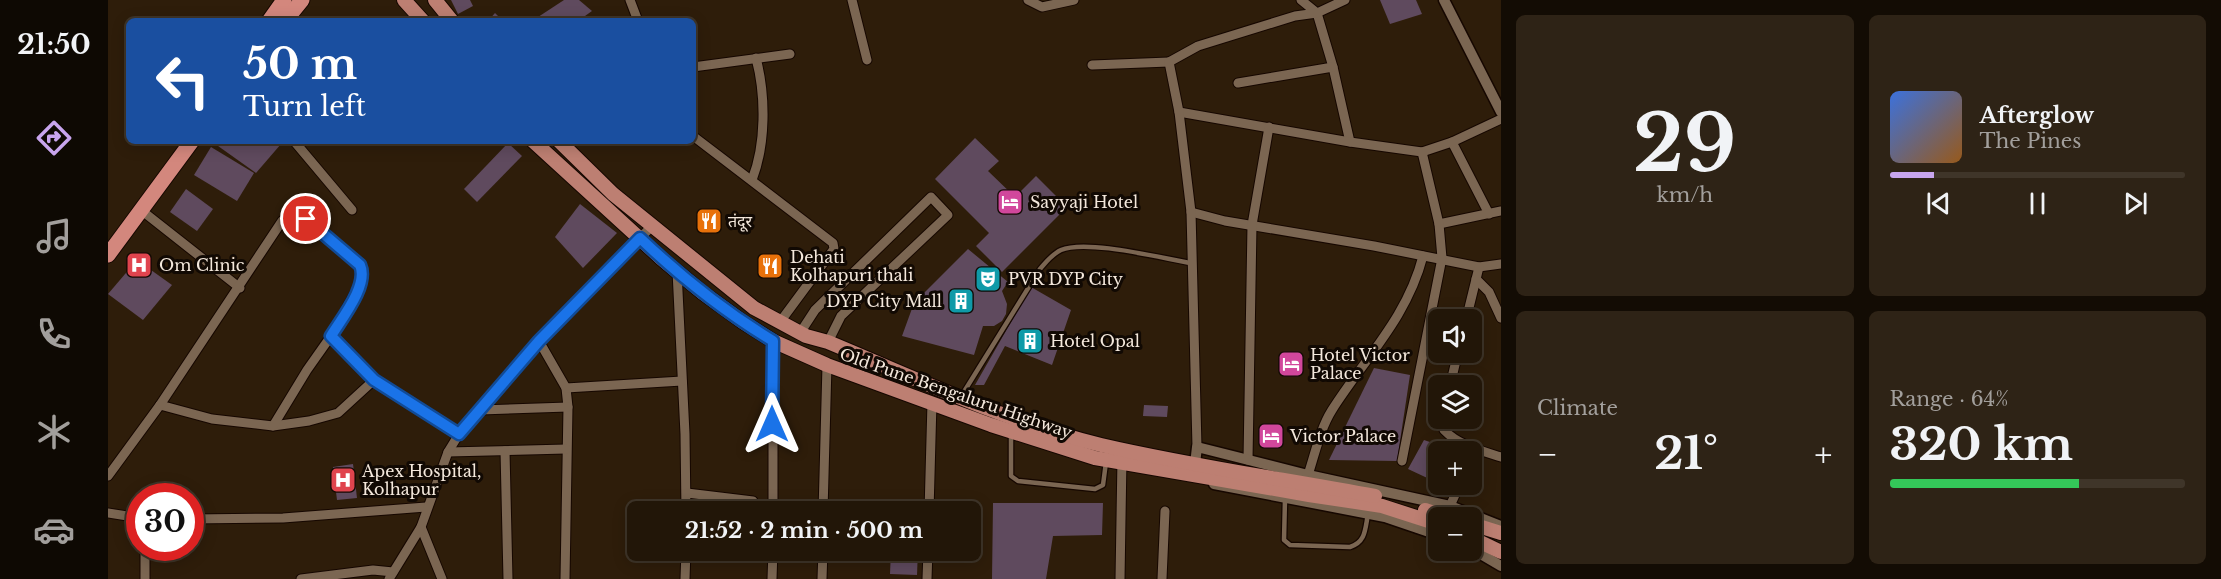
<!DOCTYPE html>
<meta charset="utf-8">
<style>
body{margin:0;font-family:"Libre Baskerville","Noto Sans Devanagari",serif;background:#2e2316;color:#f1f3f6;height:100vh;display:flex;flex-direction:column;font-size:22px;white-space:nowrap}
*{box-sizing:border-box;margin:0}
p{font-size:20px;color:#a29f9c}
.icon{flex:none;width:33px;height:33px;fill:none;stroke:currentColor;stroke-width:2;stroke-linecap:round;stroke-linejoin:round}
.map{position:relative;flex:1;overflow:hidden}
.side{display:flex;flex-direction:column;gap:15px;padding:15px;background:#130c04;width:720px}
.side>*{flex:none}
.hud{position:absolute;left:18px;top:18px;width:570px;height:126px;border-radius:9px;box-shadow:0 3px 15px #0003,0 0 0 2px #3f3529;background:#1a4fa0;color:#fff;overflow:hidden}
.fabs{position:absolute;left:1320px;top:309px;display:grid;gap:12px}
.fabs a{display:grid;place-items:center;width:54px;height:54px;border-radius:9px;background:#221608;box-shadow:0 3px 15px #0003,0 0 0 2px #3f3529;font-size:30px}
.speed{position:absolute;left:18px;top:483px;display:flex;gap:12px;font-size:30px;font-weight:700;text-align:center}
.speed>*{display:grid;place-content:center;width:78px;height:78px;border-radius:50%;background:#221608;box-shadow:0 3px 15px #0003,0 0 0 2px #3f3529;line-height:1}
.speed .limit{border:9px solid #d22;background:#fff;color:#111}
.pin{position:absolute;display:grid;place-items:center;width:51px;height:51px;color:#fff;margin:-26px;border:3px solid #fff;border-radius:50%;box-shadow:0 2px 6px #0007}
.me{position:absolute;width:66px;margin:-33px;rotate:0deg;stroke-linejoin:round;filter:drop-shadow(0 0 4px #0008)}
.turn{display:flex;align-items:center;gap:21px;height:126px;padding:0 18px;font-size:27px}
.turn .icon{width:78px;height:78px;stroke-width:2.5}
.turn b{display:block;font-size:42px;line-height:51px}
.big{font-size:45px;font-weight:700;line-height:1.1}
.side .widget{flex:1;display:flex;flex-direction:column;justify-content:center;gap:9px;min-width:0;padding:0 21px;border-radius:9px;background:#2e2316}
.side .dial{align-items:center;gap:0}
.dial b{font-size:78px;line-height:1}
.song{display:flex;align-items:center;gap:18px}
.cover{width:72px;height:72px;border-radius:9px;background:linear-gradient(135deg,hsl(220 70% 55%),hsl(30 70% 35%))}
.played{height:6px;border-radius:3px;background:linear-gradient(90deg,#c8a5ee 15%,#3f3529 15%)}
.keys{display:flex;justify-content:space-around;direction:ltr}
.heat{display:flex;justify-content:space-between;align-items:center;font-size:33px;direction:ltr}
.charge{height:9px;border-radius:4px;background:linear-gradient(90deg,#34c759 64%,#3f3529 0)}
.side .tiles{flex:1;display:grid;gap:15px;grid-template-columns:repeat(2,1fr)}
.trip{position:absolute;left:519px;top:501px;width:354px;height:60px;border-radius:9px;background:#221608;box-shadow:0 3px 15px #0003,0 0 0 2px #3f3529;font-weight:700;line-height:60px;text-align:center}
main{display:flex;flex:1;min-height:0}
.tabs{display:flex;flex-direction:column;width:108px;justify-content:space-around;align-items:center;background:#0e0903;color:#a29f9c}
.tabs .icon{width:42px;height:42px}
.tabs .current{color:#c8a5ee}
.tabs b{font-size:27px;color:#f1f3f6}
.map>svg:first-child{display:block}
</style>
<main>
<nav class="tabs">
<b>21:50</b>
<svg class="icon current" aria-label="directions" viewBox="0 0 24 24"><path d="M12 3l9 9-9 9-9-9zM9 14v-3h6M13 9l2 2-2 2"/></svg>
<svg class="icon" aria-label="music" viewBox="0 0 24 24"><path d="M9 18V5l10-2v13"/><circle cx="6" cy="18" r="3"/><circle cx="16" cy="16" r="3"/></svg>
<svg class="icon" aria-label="phone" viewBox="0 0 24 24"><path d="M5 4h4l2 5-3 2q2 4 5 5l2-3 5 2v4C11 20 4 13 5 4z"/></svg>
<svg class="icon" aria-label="climate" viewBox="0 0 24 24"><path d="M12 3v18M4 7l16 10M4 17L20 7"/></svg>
<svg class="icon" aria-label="car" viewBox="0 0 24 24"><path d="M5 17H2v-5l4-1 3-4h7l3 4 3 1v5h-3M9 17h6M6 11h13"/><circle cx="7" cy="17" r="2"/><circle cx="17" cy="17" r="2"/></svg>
</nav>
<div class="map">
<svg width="1393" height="579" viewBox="0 0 1393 579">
<rect width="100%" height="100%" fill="#2e1d0a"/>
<!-- building -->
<g fill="#5f4a5e">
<polygon points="343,0 362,0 365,6 350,14"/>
<polygon points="456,0 471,0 484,11 470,21 424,21"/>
<polygon points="1272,0 1308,0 1314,14 1282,24"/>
<polygon points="387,13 395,21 380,21"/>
<polygon points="867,138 891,161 880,171 907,197 928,176 959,207 894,272 868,246 881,233 827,179"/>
<polygon points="103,141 168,141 173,144 148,173"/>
<polygon points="400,143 414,156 369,202 356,189"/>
<polygon points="103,147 146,173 129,201 86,175"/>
<polygon points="78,189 105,209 89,231 62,212"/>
<polygon points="472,204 509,233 475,268 447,237"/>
<polygon points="860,249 900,282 894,291 899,304 898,314 894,321 886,326 875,326 866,355 794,336 806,303"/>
<polygon points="29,260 64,285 35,320 0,294"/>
<polygon points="923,287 963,310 944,365 897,346 876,385 867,385"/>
<polygon points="1266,368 1302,375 1289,461 1221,460"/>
<polygon points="1036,405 1060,406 1059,417 1035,416"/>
<polygon points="1316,440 1348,451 1330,452 1330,483 1300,469"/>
<polygon points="245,464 249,498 229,500 225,467"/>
<polygon points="785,500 812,501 812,512 784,512"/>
<polygon points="885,503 995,503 994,535 945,536 938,579 884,579"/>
<polygon points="783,550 810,550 809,575 782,574"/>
</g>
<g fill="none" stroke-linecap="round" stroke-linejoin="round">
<!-- service casing -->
<g stroke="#160700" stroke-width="7">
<g id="service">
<path d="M854,395L932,269C938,262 944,254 953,250C978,239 1053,258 1083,263"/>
<polyline points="903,434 903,476 910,481 987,489 995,485 998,462"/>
<path d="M1177,499L1176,540L1182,545L1242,547C1258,542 1257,529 1260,514"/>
</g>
</g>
<!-- minor casing -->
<g stroke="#160700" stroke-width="11">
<g id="minor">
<polyline points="522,0 530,21"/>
<polyline points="744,0 759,60"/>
<polyline points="920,0 934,7 966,0"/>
<polyline points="1193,0 1209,13 1225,67 1242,142"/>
<polyline points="984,65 1061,62"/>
<polyline points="585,67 682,54"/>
<polyline points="1130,83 1225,67"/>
<polyline points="1071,112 1242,142 1314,152 1344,142 1393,119"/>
<polyline points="585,136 725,243 726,249 672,322"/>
<polyline points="186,141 244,210"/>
<polyline points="1344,142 1381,214"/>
<path d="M644,180C658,144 658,96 648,58"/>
<polyline points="33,210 132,288"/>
<polyline points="1083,212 1117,221 1266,246 1371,267 1393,264"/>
<polyline points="1331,224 1393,211"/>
<polyline points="569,271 577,434 578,512"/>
<polyline points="1368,279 1381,292 1393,318"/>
<polyline points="1358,320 1371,267"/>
<polyline points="692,333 707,310 823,197 840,215 733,316 720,342"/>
<polyline points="431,341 458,388 460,407 457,579"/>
<polyline points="266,380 351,434"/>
<polyline points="1342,386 1350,352"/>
<polyline points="458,388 574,381"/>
<polyline points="52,405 104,419 165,426 201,421 230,413 266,380 223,336"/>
<polyline points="372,410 460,407"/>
<path d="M1335,418L1336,430C1350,445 1374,451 1393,457"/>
<polyline points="1089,447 1083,212 1071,112 1061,62 1090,46 1187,16 1209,13 1237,0"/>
<polyline points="397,451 400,579"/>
<polyline points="340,452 458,449"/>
<polyline points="1140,460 1144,225 1161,127"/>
<polyline points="1294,461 1334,258 1331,224 1314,152"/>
<path d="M1200,475C1207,454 1212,429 1224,410C1257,358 1299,318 1315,256"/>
<polyline points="0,476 52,405 174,221 185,213 198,219 252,265 255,279 223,336 199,370 165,426"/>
<polyline points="579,493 645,501"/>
<polyline points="527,505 578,507"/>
<polyline points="1342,506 1352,484"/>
<polyline points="665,512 665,341"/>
<polyline points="715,512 719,365"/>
<polyline points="821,512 824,402"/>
<polyline points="0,513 32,518"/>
<polyline points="82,519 175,518 318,507"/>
<polyline points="313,527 334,579"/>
<polyline points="37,548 37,579"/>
<polyline points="193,579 265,570 285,572"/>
<polyline points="281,579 313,527 340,452 351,434 431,341 544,226"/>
<polyline points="577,579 578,550"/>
<polyline points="664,579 665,550"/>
<polyline points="714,579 715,550"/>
<polyline points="819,579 820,550"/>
<polyline points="1012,579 1014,458"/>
<polyline points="1054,579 1057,511"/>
</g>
</g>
<!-- tertiary casing -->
<g stroke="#160700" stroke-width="13">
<g id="tertiary">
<polyline points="1336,0 1393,112"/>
<polyline points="1087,464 1089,447 1200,475 1342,506 1393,526"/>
<polyline points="1106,484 1277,517 1330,535"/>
<polyline points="1364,549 1393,566"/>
</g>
</g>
<!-- primary casing -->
<g stroke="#160700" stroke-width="16">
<g id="primary">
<polyline points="296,0 315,21"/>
<polyline points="327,0 344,21"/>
<polyline points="425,141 554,259 595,293 635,322 665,341 719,365 883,425 987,458 1201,495 1274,506 1330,524"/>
<path d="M451,141L505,194L646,308L698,336L720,342C809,379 899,422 993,445C1083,466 1176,479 1267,496"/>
<polyline points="1317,510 1341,518"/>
<polyline points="1364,524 1393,533"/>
<polyline points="1364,538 1393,552"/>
</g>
</g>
<!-- trunk casing -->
<g stroke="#160700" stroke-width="17">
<g id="trunk">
<polyline points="161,21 176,0"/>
<polyline points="177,21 194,0"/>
<polyline points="0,255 84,141"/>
</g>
</g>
<!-- service -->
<use href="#service" stroke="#7b6652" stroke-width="4.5"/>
<!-- minor -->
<use href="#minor" stroke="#7b6652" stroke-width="9"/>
<!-- tertiary -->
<use href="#tertiary" stroke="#7b6652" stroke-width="10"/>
<!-- primary -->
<use href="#primary" stroke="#bd7f72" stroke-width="14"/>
<!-- trunk -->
<use href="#trunk" stroke="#d3877d" stroke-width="15"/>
</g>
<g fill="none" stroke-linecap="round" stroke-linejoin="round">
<!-- route casing -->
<g stroke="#114b97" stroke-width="15">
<path id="route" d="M198,219L252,265C261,285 234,318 223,336L266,380L351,434L431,341L532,238C573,277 617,312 665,341L664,424"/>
</g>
<!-- route -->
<use href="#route" stroke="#1a73e8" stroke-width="10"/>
</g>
<!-- icons -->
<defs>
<g id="hotel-square" transform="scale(1.35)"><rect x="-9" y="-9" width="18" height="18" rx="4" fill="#d1479c" stroke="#110903"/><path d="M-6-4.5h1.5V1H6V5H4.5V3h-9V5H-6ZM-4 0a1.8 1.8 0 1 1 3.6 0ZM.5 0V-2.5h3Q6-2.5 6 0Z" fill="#fff"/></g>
<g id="restaurant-square" transform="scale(1.35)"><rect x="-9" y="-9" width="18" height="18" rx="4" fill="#e8710a" stroke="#110903"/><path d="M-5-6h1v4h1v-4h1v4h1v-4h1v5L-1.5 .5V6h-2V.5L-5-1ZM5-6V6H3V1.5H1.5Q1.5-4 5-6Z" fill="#fff"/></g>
<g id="hospital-square" transform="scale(1.35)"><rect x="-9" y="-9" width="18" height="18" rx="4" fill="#e0444e" stroke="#110903"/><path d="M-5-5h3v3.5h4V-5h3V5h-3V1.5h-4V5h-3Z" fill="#fff"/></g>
<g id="theatre-square" transform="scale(1.35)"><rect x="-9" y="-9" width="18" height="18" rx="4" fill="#0f9aa8" stroke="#110903"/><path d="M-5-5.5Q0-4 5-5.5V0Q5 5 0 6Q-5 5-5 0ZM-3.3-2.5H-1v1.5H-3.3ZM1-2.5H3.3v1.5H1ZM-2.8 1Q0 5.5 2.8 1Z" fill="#fff"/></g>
<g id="building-square" transform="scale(1.35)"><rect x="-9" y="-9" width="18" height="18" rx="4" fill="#0f9aa8" stroke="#110903"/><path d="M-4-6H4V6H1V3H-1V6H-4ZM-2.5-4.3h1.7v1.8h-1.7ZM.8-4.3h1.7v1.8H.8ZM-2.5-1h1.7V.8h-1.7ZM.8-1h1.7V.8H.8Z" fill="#fff"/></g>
</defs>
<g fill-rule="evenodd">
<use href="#hotel-square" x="902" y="202"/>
<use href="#restaurant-square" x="601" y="221"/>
<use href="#hospital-square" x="31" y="265"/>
<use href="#restaurant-square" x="662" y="266"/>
<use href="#theatre-square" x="880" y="279"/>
<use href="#building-square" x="853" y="301"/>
<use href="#building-square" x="922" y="341"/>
<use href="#hotel-square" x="1183" y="364"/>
<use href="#hotel-square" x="1163" y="436"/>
<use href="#hospital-square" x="235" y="480"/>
</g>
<g text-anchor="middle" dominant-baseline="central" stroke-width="6" stroke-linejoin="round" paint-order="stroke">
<!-- poi labels -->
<g font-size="16" fill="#f4e8dc" stroke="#110903" text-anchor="start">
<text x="922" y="202">Sayyaji Hotel</text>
<text x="620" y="221">तंदूर</text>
<text x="682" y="257">Dehati<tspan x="682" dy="18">Kolhapuri thali</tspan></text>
<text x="51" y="265">Om Clinic</text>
<text x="900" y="279">PVR DYP City</text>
<text x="834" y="301" text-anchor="end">DYP City Mall</text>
<text x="942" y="341">Hotel Opal</text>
<text x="1202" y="355">Hotel Victor<tspan x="1202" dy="18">Palace</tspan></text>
<text x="1182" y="436">Victor Palace</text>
<text x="254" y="471">Apex Hospital,<tspan x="254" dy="18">Kolhapur</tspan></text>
</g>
<!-- street labels -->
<g font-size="16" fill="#f4e8dc" stroke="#110903">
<text transform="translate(848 393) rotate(19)">Old Pune Bengaluru Highway</text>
</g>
</g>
</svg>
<div class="fabs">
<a><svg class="icon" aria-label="sound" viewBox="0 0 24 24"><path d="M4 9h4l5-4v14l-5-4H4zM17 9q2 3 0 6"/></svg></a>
<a><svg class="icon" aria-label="layers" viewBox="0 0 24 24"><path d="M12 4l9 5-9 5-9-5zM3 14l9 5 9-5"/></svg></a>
<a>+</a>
<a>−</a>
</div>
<div class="speed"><div class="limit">30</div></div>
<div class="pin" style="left:198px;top:219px;background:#d93025"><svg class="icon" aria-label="arrive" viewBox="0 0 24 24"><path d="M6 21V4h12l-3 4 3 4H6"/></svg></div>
<svg class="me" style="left:664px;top:424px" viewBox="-20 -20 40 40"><path d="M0-17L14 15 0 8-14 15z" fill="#1a73e8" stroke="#fff" stroke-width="4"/></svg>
<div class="trip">21:52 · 2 min · 500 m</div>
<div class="hud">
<div class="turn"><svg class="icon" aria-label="left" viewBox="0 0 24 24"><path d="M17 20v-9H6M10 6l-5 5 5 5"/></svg><div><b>50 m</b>Turn left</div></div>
</div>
</div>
<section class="side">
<div class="tiles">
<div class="widget dial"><b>29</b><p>km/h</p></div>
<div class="widget">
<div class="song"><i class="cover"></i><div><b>Afterglow</b><p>The Pines</p></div></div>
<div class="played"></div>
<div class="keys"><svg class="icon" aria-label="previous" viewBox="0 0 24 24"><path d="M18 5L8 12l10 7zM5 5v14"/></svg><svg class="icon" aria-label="pause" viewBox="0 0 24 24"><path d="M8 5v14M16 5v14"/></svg><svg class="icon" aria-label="next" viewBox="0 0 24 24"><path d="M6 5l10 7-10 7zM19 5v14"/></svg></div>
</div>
<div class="widget"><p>Climate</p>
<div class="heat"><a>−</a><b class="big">21°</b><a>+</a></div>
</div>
<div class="widget"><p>Range · 64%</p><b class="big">320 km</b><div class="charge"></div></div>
</div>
</section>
</main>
